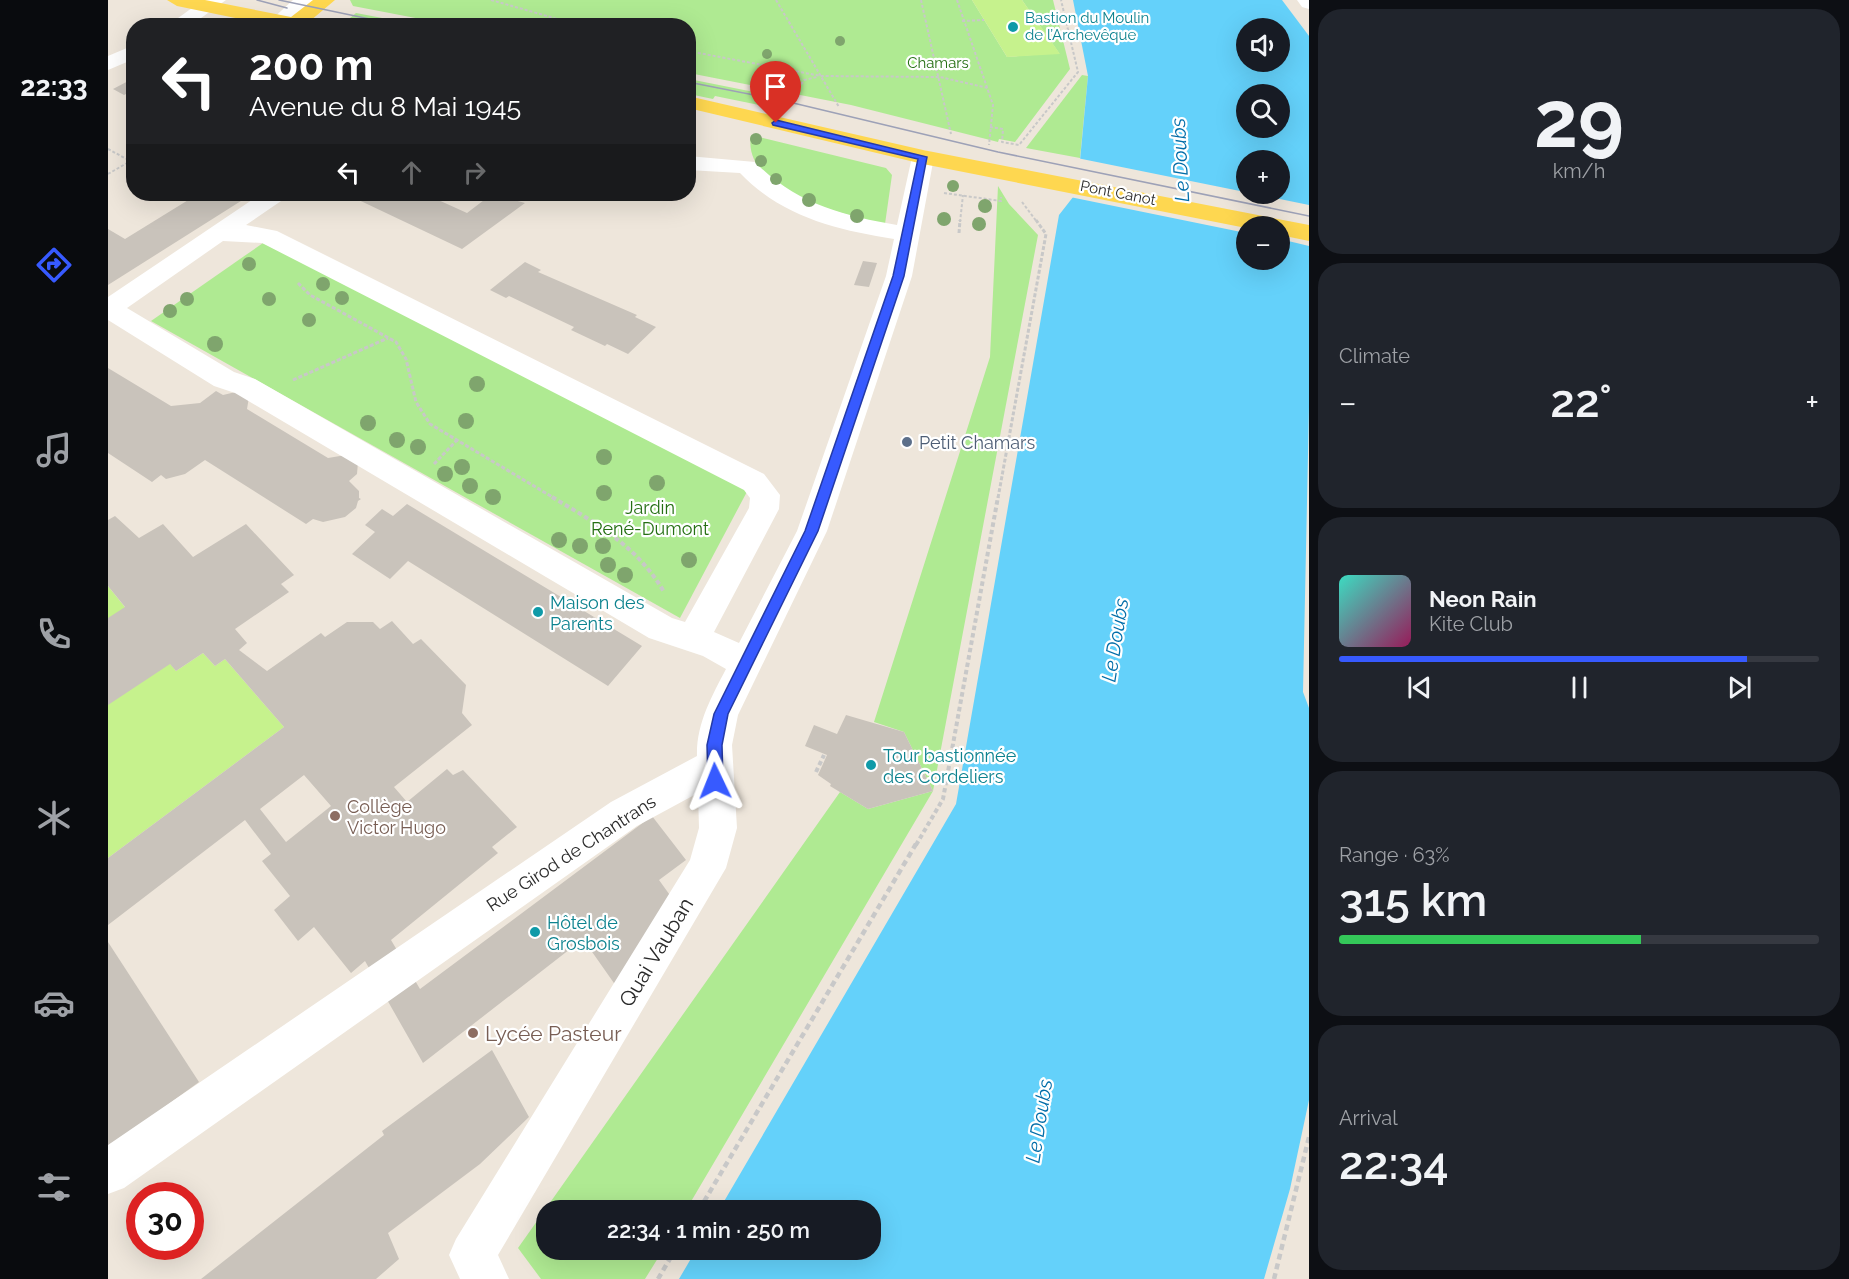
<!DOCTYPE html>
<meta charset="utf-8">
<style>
body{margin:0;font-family:Raleway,sans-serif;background:#20242c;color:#f1f3f6;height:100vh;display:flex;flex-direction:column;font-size:22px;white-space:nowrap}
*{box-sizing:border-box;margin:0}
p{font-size:20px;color:#9ea1a6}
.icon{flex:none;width:33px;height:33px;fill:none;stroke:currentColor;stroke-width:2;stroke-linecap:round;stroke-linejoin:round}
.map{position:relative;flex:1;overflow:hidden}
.sheet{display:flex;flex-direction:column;gap:9px;padding:9px;background:#0d0f14;width:540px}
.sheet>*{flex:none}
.top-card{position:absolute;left:18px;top:18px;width:570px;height:183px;border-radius:24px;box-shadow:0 6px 24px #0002;background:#202124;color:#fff;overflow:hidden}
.fabs{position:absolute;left:1128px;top:18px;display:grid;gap:12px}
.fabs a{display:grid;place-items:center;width:54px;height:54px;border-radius:50%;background:#171b24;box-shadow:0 6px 24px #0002;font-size:30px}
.speed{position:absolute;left:18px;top:1182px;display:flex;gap:12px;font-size:30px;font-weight:700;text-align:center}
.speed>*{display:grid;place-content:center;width:78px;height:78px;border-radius:50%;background:#171b24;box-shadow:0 6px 24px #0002;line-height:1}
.speed .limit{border:9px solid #d22;background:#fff;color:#111}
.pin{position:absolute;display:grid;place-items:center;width:51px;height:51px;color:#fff;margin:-62px -26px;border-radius:50% 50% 50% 0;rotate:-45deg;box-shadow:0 0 6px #0007}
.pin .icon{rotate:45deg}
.me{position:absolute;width:66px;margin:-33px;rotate:358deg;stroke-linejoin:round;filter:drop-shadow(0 0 4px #0008)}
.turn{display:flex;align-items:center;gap:21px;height:126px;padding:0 24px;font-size:27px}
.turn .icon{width:78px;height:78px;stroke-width:2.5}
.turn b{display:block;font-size:42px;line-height:51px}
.lanes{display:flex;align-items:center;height:57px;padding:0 24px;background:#0003;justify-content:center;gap:30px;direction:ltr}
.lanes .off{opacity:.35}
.big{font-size:45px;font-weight:600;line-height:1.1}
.sheet .tile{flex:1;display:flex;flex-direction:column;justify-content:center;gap:9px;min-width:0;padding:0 21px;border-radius:24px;background:#20242c}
.sheet .dial{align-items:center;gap:0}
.dial b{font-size:78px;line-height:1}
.song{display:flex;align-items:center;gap:18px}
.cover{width:72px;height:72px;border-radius:9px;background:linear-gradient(135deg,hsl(170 70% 55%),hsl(330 70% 35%))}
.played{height:6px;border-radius:3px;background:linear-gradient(90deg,#375aff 85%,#363941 85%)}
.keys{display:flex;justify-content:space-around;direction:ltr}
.heat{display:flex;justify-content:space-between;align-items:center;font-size:33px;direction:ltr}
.charge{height:9px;border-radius:4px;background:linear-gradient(90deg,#34c759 63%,#363941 0)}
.trip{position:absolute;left:428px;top:1200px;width:345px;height:60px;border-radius:24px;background:#171b24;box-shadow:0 6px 24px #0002;font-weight:600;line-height:60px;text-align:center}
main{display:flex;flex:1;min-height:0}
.menu{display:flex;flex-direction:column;width:108px;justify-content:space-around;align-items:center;background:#090b0e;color:#9ea1a6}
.menu .icon{width:42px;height:42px}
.menu .current{color:#375aff}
.menu b{font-size:27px;color:#f1f3f6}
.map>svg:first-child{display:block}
</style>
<main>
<nav class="menu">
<b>22:33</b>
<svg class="icon current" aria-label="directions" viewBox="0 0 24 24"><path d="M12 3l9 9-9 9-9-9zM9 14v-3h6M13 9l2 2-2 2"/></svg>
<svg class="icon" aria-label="music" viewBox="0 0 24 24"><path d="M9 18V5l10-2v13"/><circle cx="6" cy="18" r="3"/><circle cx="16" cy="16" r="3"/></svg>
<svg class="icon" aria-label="phone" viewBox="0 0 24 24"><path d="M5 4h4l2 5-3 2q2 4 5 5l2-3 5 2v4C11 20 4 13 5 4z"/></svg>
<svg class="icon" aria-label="climate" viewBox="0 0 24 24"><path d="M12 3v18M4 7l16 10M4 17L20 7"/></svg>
<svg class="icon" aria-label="car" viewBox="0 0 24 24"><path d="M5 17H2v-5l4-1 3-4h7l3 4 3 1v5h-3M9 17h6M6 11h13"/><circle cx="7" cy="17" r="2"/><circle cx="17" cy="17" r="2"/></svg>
<svg class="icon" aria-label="filters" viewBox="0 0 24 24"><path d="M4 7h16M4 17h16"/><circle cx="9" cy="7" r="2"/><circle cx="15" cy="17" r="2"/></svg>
</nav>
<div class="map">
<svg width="1201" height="1279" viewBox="0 0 1201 1279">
<rect width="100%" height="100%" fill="#eee6db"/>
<!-- green -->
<g fill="#afea92">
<polygon points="242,0 864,0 899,57 951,53 914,0 945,0 962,69 907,142 891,139 890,142 743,105 581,73 580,26 344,25 245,6"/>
<polygon points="248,13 311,25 235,24"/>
<polygon points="974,75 980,76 972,158 918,148"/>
<polygon points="581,79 676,98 670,109 607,96 605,99 581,94"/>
<path d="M643,135L778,168L784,175L777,224C738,215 633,192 643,135Z"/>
<polygon points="890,186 901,204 930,235 825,791 578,1210 438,1210 438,1250 555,1250 537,1279 433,1279 410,1248 732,792 760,809 825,791 796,732 766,722 882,357"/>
<polygon points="155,243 642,486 572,618 43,321"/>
</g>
<!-- pitch -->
<g fill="#c6f28d">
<polygon points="864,0 914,0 952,54 899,57"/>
<polygon points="0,586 68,671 95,653 107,666 117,659 176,727 0,858"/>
</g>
<!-- water -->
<path fill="#64d1fa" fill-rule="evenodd" d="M965,0H1174L1201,36V407L1195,692L1201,708V1100L1182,1189L1156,1279H571L588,1250H762V1210H611L848,804L951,215L969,192L980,76ZM1138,28H1172V62H1138ZM1138,94H1172V128H1138ZM1138,160H1172V194H1138ZM1138,226H1172V260H1138Z"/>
<!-- pier -->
<polygon fill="#eee6db" points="969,158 1201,205 1201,246 1172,239 1172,226 1138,226 1138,233 962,197 966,191"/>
<!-- building -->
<g fill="#c9c3bb" fill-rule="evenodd">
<polygon points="26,78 26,90 16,95 5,89"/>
<polygon points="90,194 144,194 0,285 0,229 17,239"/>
<polygon points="238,194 317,194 359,213 384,194 417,203 354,249"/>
<polygon points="755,261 769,263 761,287 746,285"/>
<polygon points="417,262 433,270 430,272 529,315 527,317 548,327 520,354 499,344 497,346 463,330 466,327 401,296 398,298 382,290"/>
<polygon points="0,368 63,406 92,403 108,391 115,395 132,391 141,397 139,409 220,458 238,455 250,462 249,474 241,481 251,491 251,498 253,499 250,501 248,508 237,517 215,522 205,519 198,524 97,460 77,474 58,479 53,475 44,482 0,453"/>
<polygon points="299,504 534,646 500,686 300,561 282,579 244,554 267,532 257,525 274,509 285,516"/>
<path d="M7,516L31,538L55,524L85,557L138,524L186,575L173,584L181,592L127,629L139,643L131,650L159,671L213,633L217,637L239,622H265L272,629L284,621L305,644L313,639L358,685L354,713L364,725L286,787L299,802L339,769L345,775L355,770L409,827L384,847L390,853L283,940L312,989L544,816L578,860L551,880L564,898L508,986L475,939L315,1063L257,961L243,973L206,927L190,941L166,910L182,896L154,861L163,854L137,820L0,925V858L176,727L117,659L107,666L95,653L68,671L62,664L0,705V618L17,607L0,586V520ZM196,775L223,806L178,842L152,809Z"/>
<polygon points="738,715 796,732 825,791 760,809 722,786 723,784 710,775 719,755 697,746 706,725 729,734"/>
<polygon points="0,942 91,1082 0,1148"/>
<polygon points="384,1050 421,1117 372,1164 280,1233 291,1259 268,1279 93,1279 276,1135 274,1131"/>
</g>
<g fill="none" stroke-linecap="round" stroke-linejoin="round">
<!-- path-far3 -->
<g stroke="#c8c8c8" stroke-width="2" stroke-dasharray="3 2" stroke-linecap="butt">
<polyline points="383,0 474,26"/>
<polyline points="668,0 731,107"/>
<polyline points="813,0 843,134"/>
<polyline points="849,0 885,105 881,145"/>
<polyline points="854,21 876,20"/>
<polyline points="580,51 713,76 832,77 880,88"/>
<polyline points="685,97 696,80 709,77"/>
<polyline points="882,127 895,129 894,142 911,145 970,72 953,0"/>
<polyline points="0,149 26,163"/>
<polyline points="0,174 26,159"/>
<polyline points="836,193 893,201 893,197"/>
<polyline points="914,202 929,222"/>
<polyline points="852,222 855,195"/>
</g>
<!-- path-far2 -->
<g stroke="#c8c8c8" stroke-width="3" stroke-dasharray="4 2" stroke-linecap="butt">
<polyline points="851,233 852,220"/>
<polyline points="190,283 202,295 288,342 298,359 308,402 322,424 446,498"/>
<polyline points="185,380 280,338"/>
<polyline points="326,464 349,440"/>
<polyline points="890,498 938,234 928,220"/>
</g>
<!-- path-far1 -->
<g stroke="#c8c8c8" stroke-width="4" stroke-dasharray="4.5 3" stroke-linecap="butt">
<path d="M444,497C488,523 530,547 556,592"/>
<polyline points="708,772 716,755"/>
<polyline points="808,845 835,799 890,497"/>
</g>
<!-- path -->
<g stroke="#c8c8c8" stroke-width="4.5" stroke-dasharray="6 4" stroke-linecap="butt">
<polyline points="591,1210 808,844"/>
<polyline points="550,1279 567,1250"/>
<polyline points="1166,1279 1201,1137"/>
</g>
<!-- minor -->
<g fill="#fff" fill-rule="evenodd">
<polygon points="95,0 118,0 82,26 59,26"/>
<polygon points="185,0 207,0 179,25 165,25 162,21"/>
<polygon points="1189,0 1201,0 1201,9 1194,7"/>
<polygon points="26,45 26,59 0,70 0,56"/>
<path d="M815,150L823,152L826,157L804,276L719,531L630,715L624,745L629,828L618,868L390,1255L401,1279H352L341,1255L348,1239L582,860L591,828L590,793L529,826L16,1188L0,1194V1145L503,802L589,756C588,724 604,696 618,669L595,656L541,638L127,393L106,386L0,320V297L153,194H179L176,199L138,225L169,231L656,474L672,495L671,509L606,632L631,643L689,531L778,276L786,239C729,230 674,217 632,173L580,170V156L647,162C687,203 735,216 789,225L804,157L807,152ZM115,241L154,243L636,490L642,498L641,508L577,622L564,618L147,379L126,372L19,308Z"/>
</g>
<!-- major -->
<g fill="#fed750" fill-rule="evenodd">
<polygon points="59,0 97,0 183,17 205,0 227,0 202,21 206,26 166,26 69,6"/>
<polygon points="580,96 815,150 1201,225 1201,241 1172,235 1172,226 1138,228 815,164 580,108"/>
</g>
<!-- tram -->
<g stroke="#9da1b7" stroke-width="1.5">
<polyline points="149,0 179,8"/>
<polyline points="171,0 295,26"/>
<polyline points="580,82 681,102 890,152 1201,216"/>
</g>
</g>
<!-- trees -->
<g fill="#7fa56d">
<circle cx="732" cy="41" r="5"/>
<circle cx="659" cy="54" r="5"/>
<circle cx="648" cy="139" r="6"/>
<circle cx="653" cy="161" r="6"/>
<circle cx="668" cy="179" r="6"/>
<circle cx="845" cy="186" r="6"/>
<circle cx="701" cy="200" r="7"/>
<circle cx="877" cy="206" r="7"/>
<circle cx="749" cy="216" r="7"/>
<circle cx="836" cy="219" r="7"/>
<circle cx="871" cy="224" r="7"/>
<circle cx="141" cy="264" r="7"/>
<circle cx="215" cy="284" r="7"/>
<circle cx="234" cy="298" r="7"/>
<circle cx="79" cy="299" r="7"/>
<circle cx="161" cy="299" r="7"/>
<circle cx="62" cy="311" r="7"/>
<circle cx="201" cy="320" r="7"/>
<circle cx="107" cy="344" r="8"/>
<circle cx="369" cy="384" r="8"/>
<circle cx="358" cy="421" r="8"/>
<circle cx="260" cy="423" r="8"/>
<circle cx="289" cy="440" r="8"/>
<circle cx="310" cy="447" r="8"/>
<circle cx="496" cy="457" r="8"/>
<circle cx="354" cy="467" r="8"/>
<circle cx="337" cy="474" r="8"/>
<circle cx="549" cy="483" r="8"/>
<circle cx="362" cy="486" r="8"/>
<circle cx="496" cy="493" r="8"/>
<circle cx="385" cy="497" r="8"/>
<circle cx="451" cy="540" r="8"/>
<circle cx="472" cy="546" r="8"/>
<circle cx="495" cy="546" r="8"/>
<circle cx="581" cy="560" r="8"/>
<circle cx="500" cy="565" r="8"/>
<circle cx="517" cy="575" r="8"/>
</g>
<!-- route -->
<polygon fill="#375aff" stroke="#243aa6" stroke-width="1.5" points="668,120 819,157 796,276 710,531 620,714 614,745 615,781 613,786 607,788 602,786 600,781 599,745 606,714 697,531 785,276 810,159 665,125 664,123"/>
<!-- markers -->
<g fill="#0f9aa8" stroke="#fff" stroke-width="2">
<circle cx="905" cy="27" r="6"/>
<circle cx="430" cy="612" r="6"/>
<circle cx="763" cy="765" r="6"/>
<circle cx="427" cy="932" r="6"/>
</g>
<circle fill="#5c6f8a" stroke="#fff" stroke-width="2" cx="799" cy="442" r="6"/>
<g fill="#8d6e63" stroke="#fff" stroke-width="2">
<circle cx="227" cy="816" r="6"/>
<circle cx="365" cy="1033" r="6"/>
</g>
<g text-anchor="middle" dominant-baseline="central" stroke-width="4.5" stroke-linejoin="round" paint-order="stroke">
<!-- far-culture labels -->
<g font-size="15" fill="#0d838f" stroke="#fff" text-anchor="start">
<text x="917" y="18">Bastion du Moulin<tspan x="917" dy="17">de l’Archevêque</tspan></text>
</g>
<!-- far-park labels -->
<g font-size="15" fill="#256f13" stroke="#fff">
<text x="830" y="63">Chamars</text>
</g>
<!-- far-street labels -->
<g font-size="15" fill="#2a2a2a" stroke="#fff">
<text transform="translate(1010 193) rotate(11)">Pont Canot</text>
</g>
<!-- service labels -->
<g font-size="18" fill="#4e5e75" stroke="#fff" text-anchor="start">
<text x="811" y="442">Petit Chamars</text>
</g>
<!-- park labels -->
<g font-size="18" fill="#256f13" stroke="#fff">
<text x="542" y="507">Jardin<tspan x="542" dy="21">René-Dumont</tspan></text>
</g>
<!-- culture labels -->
<g font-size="18" fill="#0d838f" stroke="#fff" text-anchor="start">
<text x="442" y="602">Maison des<tspan x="442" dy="21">Parents</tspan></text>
<text x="775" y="755">Tour bastionnée<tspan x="775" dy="21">des Cordeliers</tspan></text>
<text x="439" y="922">Hôtel de<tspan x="439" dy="21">Grosbois</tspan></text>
</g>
<!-- education labels -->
<g font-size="18" fill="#785e54" stroke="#fff" text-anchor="start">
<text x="239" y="806">Collège<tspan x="239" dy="21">Victor Hugo</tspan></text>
</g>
<!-- street labels -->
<g font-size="18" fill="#2a2a2a" stroke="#fff">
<text transform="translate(463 853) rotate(-33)">Rue Girod de Chantrans</text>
</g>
<!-- water labels -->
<g font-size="20" font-style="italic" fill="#016da8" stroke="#fff">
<text transform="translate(1072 160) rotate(-93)">Le Doubs</text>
<text transform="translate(1007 640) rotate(-81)">Le Doubs</text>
<text transform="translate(931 1121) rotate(-81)">Le Doubs</text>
</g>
<!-- near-street labels -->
<g font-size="21" fill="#2a2a2a" stroke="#fff">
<text transform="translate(548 952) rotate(-59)">Quai Vauban</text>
</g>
<!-- near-education labels -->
<g font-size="21" fill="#785e54" stroke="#fff" text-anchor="start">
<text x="377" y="1033">Lycée Pasteur</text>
</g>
</g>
</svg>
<div class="fabs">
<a><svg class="icon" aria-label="sound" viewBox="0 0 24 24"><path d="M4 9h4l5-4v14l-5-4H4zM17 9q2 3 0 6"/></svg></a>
<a><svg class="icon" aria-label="search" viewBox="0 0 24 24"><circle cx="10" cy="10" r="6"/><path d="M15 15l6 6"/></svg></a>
<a>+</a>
<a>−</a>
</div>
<div class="speed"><div class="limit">30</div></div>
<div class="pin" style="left:668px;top:123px;background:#d93025"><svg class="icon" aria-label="arrive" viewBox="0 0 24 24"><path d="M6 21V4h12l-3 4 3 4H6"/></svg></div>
<svg class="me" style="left:607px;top:781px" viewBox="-20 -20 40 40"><path d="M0-17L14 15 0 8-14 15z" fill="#375aff" stroke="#fff" stroke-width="4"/></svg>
<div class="trip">22:34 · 1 min · 250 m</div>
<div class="top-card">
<div class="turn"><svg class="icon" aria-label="left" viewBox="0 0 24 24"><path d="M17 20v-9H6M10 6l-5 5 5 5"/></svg><div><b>200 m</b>Avenue du 8 Mai 1945</div></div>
<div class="lanes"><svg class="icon" aria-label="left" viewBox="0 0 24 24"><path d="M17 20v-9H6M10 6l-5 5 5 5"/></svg><svg class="icon off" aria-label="ahead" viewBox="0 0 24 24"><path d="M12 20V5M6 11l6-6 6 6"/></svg><svg class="icon off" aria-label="right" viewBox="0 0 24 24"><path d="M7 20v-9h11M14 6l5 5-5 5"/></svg></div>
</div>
</div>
<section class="sheet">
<div class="tile dial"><b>29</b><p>km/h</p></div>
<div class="tile"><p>Climate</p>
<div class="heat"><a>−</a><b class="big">22°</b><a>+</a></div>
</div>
<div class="tile">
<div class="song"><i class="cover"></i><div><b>Neon Rain</b><p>Kite Club</p></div></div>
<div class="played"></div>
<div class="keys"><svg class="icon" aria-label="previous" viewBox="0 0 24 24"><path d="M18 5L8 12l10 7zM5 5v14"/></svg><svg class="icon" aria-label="pause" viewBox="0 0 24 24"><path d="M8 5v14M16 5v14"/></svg><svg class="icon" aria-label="next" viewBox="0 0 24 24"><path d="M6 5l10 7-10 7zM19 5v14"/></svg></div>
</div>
<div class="tile"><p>Range · 63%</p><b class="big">315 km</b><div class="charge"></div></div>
<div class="tile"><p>Arrival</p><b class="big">22:34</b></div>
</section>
</main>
